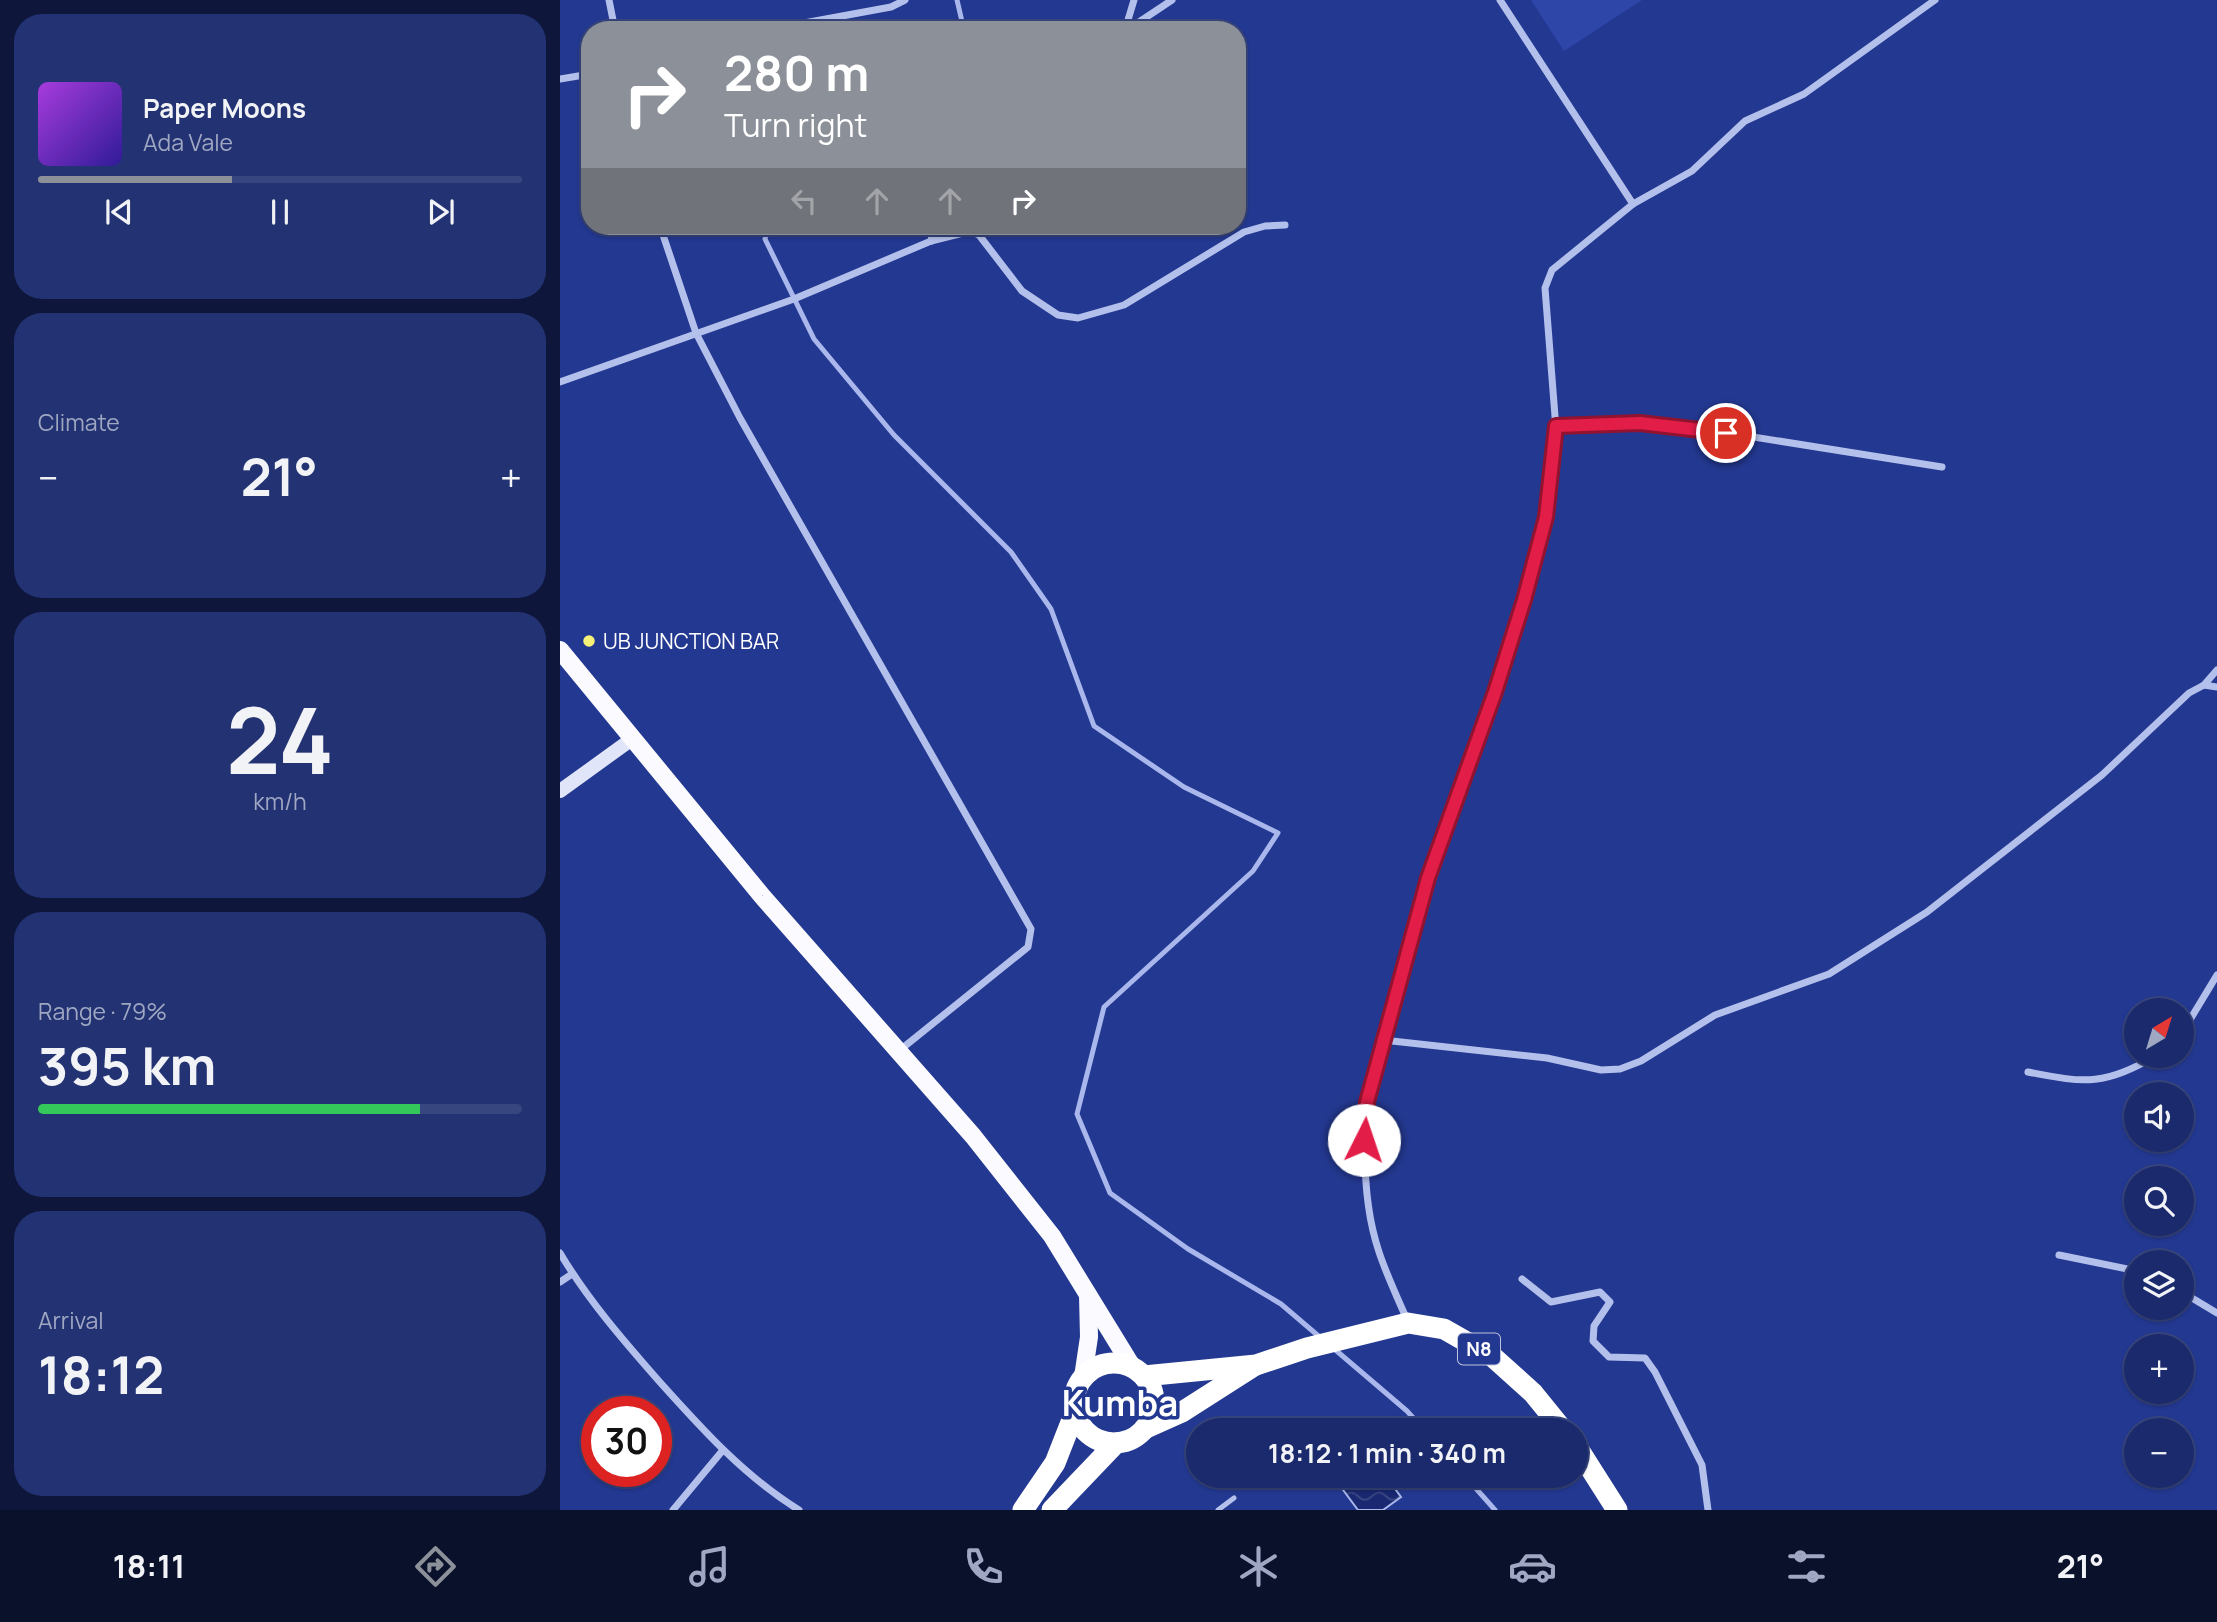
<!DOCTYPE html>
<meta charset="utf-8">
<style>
body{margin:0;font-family:Manrope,sans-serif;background:#233272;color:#f1f3f6;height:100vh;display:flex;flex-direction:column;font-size:26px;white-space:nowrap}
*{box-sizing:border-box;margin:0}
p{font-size:23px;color:#9fa7c2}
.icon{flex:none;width:38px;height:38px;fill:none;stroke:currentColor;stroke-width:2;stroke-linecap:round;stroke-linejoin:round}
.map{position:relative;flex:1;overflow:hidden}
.side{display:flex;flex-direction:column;gap:14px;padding:14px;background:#0e173b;width:560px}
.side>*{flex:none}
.guide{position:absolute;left:21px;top:21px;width:665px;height:214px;border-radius:28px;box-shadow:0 2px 5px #0004,0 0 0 2px #38467f;background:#8c9099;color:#fff;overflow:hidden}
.needle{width:46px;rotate:38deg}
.controls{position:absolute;left:1564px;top:998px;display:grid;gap:14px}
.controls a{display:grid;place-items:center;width:70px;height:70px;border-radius:50%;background:#1a2a6c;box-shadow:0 2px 5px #0004,0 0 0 2px #38467f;font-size:35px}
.speed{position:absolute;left:21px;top:1396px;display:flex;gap:14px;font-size:35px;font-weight:700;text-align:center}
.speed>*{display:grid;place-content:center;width:91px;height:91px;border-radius:50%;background:#1a2a6c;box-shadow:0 2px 5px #0004,0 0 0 2px #38467f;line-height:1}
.speed .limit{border:10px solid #d22;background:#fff;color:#111}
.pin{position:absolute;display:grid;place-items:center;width:60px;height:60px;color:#fff;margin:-30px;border:4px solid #fff;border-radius:50%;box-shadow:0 2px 7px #0007}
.me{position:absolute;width:77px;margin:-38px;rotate:4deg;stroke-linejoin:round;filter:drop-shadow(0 0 5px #0008)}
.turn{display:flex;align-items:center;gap:24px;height:147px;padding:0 28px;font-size:32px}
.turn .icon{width:91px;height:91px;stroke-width:2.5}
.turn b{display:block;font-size:49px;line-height:60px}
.lanes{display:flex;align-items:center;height:66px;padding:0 28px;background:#0003;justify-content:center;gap:35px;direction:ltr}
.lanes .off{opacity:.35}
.big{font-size:52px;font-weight:700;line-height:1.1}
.side .card{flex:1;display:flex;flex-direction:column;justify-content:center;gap:10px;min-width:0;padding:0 24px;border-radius:28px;background:#233272}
.side .dial{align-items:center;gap:0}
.dial b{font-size:91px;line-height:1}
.song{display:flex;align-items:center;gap:21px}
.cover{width:84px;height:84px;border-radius:10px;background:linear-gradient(135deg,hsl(280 70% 55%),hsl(250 70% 35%))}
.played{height:7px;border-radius:4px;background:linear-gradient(90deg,#8c9099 40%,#38467f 40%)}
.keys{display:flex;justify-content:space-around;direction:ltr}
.heat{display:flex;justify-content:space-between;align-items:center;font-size:38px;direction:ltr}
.charge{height:10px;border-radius:5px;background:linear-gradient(90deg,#34c759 79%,#38467f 0)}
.trip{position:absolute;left:626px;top:1418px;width:402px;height:70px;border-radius:35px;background:#1a2a6c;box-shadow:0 2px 5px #0004,0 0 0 2px #38467f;font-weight:700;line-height:70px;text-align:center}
.dock{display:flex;height:112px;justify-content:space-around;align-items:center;background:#0a112b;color:#9fa7c2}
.dock .icon{width:49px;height:49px}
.dock .selected{color:#8c9099}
.dock b{font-size:32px;color:#f1f3f6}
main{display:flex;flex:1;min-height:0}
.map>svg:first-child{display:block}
</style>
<main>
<section class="side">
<div class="card">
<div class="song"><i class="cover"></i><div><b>Paper Moons</b><p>Ada Vale</p></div></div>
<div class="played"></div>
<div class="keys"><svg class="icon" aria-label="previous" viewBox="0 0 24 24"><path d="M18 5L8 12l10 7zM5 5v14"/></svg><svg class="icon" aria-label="pause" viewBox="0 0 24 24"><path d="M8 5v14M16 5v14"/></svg><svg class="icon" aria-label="next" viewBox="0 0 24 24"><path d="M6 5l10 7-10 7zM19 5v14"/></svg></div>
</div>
<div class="card"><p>Climate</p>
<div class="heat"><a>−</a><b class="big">21°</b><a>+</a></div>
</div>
<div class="card dial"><b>24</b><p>km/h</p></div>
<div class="card"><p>Range · 79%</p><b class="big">395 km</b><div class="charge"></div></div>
<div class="card"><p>Arrival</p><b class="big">18:12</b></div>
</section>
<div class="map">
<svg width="1657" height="1510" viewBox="0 0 1657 1510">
<defs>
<pattern id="water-waves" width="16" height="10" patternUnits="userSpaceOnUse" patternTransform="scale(1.75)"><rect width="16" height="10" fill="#192870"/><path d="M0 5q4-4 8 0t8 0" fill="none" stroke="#3c4885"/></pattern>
</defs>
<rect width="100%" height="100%" fill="#233890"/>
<!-- garden -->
<polygon fill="#2d46a8" points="971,0 1082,0 1004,51"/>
<!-- water -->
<polygon fill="url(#water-waves)" stroke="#a9b7ed" stroke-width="2" points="772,1475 825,1475 841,1497 823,1510 798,1510"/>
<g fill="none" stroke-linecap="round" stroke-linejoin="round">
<!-- stream -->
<g stroke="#a9b7ed" stroke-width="5">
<polyline points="397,0 404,30"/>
<polyline points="208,226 205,239 254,339 334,435 451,552 491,609 534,726 624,787 718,833 693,871 544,1007 517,1114 550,1193 628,1249 721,1304 762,1339"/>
<polyline points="772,1347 847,1411 864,1430"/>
<polyline points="904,1475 935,1510"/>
</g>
<!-- lane -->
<polyline stroke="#b4c0ec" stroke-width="5" points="658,1510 674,1498"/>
<!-- street -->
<g stroke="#b4c0ec" stroke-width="7">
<polyline points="49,0 55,30"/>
<polyline points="206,30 331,7 345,0"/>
<polyline points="565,30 574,0"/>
<polyline points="567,30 612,0"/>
<polyline points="0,79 30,74"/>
<polyline points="1073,204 1132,171 1185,121 1244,94 1375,0"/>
<polyline points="100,226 136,333 180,418 471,929 468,947 340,1050"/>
<polyline points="371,241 374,226"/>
<polyline points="0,382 234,299 371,241 411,231 419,235 462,291 498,315 518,318 564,305 684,232 705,226 725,225"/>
<polyline points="996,426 1112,424 1382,467"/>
<polyline points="1644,685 1657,670"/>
<polyline points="1622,1033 1657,975"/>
<polyline points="823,1040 987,1058 1041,1070 1060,1069 1081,1061 1155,1015 1269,974 1367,912 1542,775 1629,693 1644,685 1657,687"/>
<path d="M1468,1072C1528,1084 1544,1085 1598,1055"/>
<path d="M0,1253C28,1300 63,1340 98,1380C141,1428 184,1476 239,1510"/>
<polyline points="1499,1255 1577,1271"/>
<polyline points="962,1279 991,1302 1040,1292 1050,1302 1034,1326 1033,1341 1049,1357 1085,1358 1095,1372 1142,1465 1148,1510"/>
<polyline points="0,1282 12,1274"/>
<polyline points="1622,1292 1657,1313"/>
<path d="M848,1322C838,1299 827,1276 819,1252C803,1205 803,1151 807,1102L868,878L935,693L986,517L997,442L985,288L992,270L1073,204L940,0"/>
<polyline points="113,1510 163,1450"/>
</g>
<!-- secondary -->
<polyline stroke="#e0e5f9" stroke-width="14" points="0,791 72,739"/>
<!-- primary -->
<g stroke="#fafaff" stroke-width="18">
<polyline points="0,650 202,896 413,1136 492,1236 573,1368"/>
<polyline points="523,1377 529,1337 528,1295"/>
</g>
<!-- highway -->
<g stroke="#fff" stroke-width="21">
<circle cx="554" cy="1403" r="40"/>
<polyline points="584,1376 696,1365 747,1348 848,1323 884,1329 933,1357 973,1393 1003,1430"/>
<polyline points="584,1429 622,1412 694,1366"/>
<polyline points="1017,1447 1057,1510"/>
<polyline points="463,1510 495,1463 515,1412"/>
<polyline points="492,1510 556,1443"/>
</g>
</g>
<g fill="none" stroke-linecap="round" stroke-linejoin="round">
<!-- route casing -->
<g stroke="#92132f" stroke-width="18">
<polyline id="route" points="804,1140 807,1102 868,878 935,692 964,600 986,517 996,426 1080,423 1166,433"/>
</g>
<!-- route -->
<use href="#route" stroke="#e11d48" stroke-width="12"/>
</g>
<!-- markers -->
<circle fill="#f7f277" stroke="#233890" stroke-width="2.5" cx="29" cy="641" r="7"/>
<g text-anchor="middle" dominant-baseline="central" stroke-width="7" stroke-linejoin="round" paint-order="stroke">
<!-- shield labels -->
<rect fill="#233890" stroke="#bdc3de" stroke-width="2" x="898" y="1333.5" width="42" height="31" rx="5"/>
<g font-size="19" font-weight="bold" fill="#fff">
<text x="919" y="1349">N8</text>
</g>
<!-- poi labels -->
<g font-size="21" fill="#fff" stroke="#233890" text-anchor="start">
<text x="43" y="641">UB JUNCTION BAR</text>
</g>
<!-- town labels -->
<g font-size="35" font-weight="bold" fill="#fff" stroke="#233890">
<text x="560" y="1403">Kumba</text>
</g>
</g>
</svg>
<div class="controls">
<a><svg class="needle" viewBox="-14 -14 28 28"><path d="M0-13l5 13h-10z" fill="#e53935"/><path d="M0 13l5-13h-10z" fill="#9fa7c2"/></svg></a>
<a><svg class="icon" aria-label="sound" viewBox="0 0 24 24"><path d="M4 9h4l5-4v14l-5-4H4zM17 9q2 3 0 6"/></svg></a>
<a><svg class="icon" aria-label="search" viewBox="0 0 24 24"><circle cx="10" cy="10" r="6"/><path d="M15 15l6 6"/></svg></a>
<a><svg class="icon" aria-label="layers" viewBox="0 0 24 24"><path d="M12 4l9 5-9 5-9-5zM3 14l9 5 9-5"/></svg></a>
<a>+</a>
<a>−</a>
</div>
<div class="speed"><div class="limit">30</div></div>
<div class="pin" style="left:1166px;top:433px;background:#d93025"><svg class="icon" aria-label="arrive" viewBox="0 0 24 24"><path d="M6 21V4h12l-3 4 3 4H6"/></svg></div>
<svg class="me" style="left:804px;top:1140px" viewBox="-20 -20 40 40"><circle r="19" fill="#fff"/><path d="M0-13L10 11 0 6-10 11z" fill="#e11d48"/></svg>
<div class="trip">18:12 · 1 min · 340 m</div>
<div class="guide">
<div class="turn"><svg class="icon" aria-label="right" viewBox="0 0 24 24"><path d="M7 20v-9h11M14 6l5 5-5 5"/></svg><div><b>280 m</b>Turn right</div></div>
<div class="lanes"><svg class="icon off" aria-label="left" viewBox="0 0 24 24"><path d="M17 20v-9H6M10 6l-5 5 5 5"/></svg><svg class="icon off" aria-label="ahead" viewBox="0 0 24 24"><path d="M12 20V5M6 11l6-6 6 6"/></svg><svg class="icon off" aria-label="ahead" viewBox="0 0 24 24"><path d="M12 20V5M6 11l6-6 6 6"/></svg><svg class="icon" aria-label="right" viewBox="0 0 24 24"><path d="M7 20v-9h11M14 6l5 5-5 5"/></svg></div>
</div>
</div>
</main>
<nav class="dock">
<b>18:11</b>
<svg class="icon selected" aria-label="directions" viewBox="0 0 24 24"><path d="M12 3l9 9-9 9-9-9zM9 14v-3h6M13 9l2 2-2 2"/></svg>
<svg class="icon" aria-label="music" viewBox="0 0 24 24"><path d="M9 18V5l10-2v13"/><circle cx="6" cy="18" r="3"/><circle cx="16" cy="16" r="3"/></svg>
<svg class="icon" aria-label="phone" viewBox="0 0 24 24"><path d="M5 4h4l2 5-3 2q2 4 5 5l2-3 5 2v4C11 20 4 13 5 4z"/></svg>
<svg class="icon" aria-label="climate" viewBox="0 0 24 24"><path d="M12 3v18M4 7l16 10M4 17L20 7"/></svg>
<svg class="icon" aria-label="car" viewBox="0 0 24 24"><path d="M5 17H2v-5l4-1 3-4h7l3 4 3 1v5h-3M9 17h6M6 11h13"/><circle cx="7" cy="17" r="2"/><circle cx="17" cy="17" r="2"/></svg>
<svg class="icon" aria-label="filters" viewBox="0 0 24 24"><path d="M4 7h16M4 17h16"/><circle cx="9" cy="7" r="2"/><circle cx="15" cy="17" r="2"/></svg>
<b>21°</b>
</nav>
